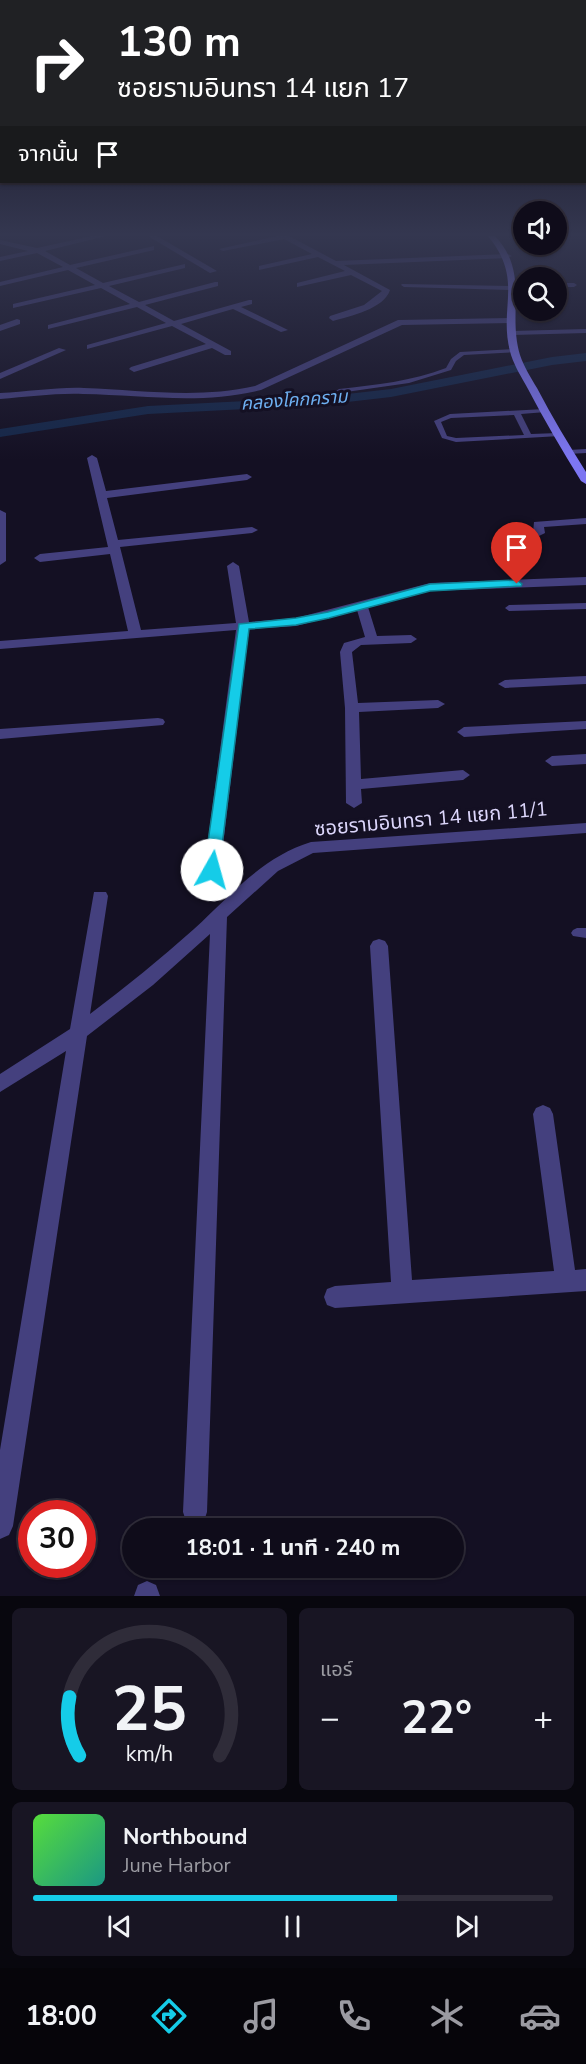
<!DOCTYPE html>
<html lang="th">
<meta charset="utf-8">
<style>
body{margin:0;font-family:"Nunito Sans","Noto Sans Thai",sans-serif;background:#181523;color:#f1f3f6;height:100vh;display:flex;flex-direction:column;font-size:22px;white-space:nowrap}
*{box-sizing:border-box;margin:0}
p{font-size:20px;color:#9b9ba2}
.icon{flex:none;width:33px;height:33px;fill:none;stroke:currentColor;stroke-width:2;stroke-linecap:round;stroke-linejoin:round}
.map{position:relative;height:1596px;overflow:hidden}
.sheet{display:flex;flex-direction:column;gap:12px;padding:12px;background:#08070e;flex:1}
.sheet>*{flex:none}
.guide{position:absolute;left:0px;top:0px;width:586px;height:183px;box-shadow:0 2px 4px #0004,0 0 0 2px #2f2c39;background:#202124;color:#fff;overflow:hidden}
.controls{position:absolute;left:513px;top:201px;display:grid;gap:12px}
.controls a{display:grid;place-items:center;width:54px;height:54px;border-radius:50%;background:#0f0c1a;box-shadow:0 2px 4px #0004,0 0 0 2px #2f2c39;font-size:30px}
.speed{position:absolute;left:18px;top:1500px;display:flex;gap:12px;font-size:30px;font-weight:700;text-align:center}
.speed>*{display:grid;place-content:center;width:78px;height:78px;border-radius:50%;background:#0f0c1a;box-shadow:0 2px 4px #0004,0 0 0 2px #2f2c39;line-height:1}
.speed .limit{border:9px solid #d22;background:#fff;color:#111}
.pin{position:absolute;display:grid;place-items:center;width:51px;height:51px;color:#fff;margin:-62px -26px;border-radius:50% 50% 50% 0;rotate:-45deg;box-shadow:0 0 6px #0007}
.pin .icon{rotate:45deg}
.me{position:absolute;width:66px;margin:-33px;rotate:7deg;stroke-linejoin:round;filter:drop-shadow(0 0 4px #0008)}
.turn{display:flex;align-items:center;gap:21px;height:126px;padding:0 18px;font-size:27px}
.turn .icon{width:78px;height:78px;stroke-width:2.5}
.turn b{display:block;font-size:42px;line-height:51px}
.then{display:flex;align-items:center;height:57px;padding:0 18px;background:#0003;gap:12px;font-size:22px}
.big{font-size:45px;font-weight:700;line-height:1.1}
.sheet .card{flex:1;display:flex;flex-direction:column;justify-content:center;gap:9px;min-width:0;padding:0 21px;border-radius:9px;background:#181523}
.sheet .dial{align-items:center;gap:0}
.dial svg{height:156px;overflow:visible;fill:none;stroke:#2f2c39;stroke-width:7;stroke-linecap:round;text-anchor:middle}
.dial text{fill:#f1f3f6;stroke:none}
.song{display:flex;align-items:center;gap:18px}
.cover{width:72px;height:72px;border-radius:9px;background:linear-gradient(135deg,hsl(110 70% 55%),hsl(170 70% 35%))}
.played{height:6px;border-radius:3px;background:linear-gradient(90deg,#15cce8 70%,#2f2c39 70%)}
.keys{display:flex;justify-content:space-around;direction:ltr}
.heat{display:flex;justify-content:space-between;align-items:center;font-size:33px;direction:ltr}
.sheet .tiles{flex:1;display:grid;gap:12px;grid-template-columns:1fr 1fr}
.card:last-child{grid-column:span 2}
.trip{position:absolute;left:122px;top:1518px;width:342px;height:60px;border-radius:30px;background:#0f0c1a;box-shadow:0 2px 4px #0004,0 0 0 2px #2f2c39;font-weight:700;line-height:60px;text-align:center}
.tabs{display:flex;height:96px;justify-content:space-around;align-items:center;background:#06050a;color:#9b9ba2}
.tabs .icon{width:42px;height:42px}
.tabs .active{color:#15cce8}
.tabs b{font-size:27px;color:#f1f3f6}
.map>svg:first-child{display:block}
</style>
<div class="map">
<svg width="586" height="1596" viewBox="0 0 586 1596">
<rect width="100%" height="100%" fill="#141023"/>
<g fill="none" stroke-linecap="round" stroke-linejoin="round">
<!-- canal -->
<polygon fill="#152749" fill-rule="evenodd" points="586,353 586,361 552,365 391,397 321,405 148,414 0,437 0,429 148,406 321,397 391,389 552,357"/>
<!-- lane -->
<g fill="#44407e" fill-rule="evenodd">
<polygon points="524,281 524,285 510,283"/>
<polygon points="556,283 574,283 577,285 574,287 556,287"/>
<polygon points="402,284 513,286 516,288 513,290 404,287 401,285"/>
<polygon points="586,329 586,333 512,335 509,333 512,331"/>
<path d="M515,349L517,350V352L464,355L456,361L451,370L409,383L339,393L336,391L339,389C376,385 412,381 446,368L451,359L460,352Z"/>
<path d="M544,409L546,410V412L521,414L531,434L558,433L560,434V436L456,442L442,438L434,421L450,414ZM514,415L524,435L456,438L447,436L441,422L451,418Z"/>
<polygon points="586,449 586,453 568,454 564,452 568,450"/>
<polygon points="586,603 586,609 509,611 505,608 509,605"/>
<polygon points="577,928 586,928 586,938 573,936 571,933 573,930"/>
</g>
<!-- street -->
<g fill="#44407e" fill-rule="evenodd">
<polygon points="92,236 106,236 45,251 70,265 154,246 154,250 76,268 103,283 185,264 185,268 109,286 139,302 215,282 218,282 218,286 145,305 174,321 249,300 252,300 252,304 241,307 288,330 281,332 233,309 181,324 231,351 231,355 225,355 212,348 134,372 129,369 131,367 206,344 172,326 87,349 87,345 166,323 137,307 48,329 48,325 130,304 101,288 13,308 13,304 95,285 68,270 0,286 0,282 63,267 37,253 0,261 0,257 28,251 0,244 0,240 37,248"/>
<polygon points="148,236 157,236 217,271 210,273"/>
<path d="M277,236H289L336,261L508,254L512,256L508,258L344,265L390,290C384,309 350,316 333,321L329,318L330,316L364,305L382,291L351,275L297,287V283L345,271L318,257L259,270V266L312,254L284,239L223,251L219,249Z"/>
<path d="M512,318L515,319V323L402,325L261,390C201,405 143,395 83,394C55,393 28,397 0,399V393C28,392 56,387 84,388C141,390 198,399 255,386L398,320Z"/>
<polygon points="17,319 20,320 20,324 0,331 0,325"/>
<polygon points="59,348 66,350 0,379 0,373"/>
<polygon points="92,455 97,458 106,491 247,474 252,477 247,480 107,498 118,540 252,527 258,530 252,533 120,547 141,630 236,623 227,566 233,562 239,566 249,622 296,618 430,583 586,577 586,585 430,591 368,607 377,636 411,635 417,639 411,643 361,645 352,652 358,703 438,700 445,704 438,708 359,712 361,779 463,770 470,775 463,780 361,789 362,803 354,808 346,803 345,708 340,652 344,643 365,637 357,610 296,626 249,629 220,870 218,874 206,874 204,870 236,630 0,649 0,641 128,631 110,554 40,562 34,558 40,554 108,547 87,458"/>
<polygon points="0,510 6,513 6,561 0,565"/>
<polygon points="586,518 586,524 544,527 545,533 539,536 533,533 534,522"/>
<polygon points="586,676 586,684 505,688 498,684 505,680"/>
<polygon points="158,718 163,719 165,722 163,725 0,739 0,729"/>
<polygon points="586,721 586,729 464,737 457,732 464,727"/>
<polygon points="586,754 586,764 552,766 545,761 552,756"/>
<path d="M586,823V833L313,853L278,871L227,917L207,1512L204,1521L195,1524L186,1521L183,1512L210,934L153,985L87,1036L13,1526L9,1535L0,1539V1450L66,1051L0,1092V1074L70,1029L94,892H106L108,896L90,1014C126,987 160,959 194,929C230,896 262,857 311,842Z"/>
<polygon points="379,939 385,941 388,946 412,1280 554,1271 533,1114 536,1108 543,1105 550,1108 553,1114 575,1270 586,1269 586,1291 335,1308 327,1305 324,1297 327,1289 335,1286 391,1282 370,946 373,941"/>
<polygon points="147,1581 156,1585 160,1596 134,1596 138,1585"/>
</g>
<!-- secondary -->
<path fill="#7d76f2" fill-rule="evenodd" d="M488,236H495C530,273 507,312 520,355C524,367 531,378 537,388C552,417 569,445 586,472V484L581,481C562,450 544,420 528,389C522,378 515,367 511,355C497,308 525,281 488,236Z"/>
</g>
<!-- sky -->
<linearGradient id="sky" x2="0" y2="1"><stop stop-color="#0b0913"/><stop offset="0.51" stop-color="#343750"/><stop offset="1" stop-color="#343750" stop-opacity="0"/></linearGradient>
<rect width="586" height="460" fill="url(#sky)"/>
<!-- route -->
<polygon fill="#15cce8" stroke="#0e8597" stroke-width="1.5" points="517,580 522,584 521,586 430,591 329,618 296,625 249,629 219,870 212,875 207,874 204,870 239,624 296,618 328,612 430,584"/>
<g text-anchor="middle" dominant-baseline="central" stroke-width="6" stroke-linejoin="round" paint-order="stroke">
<!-- far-water labels -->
<g font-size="18" font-style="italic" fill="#6eb0f2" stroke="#141023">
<text transform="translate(294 400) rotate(-4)">คลองโคกคราม</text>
</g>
<!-- street labels -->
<g font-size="20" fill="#dcd6fb" stroke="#141023">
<text transform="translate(431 819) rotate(-5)">ซอยรามอินทรา 14 แยก 11/1</text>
</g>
</g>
</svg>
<div class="controls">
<a><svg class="icon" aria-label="sound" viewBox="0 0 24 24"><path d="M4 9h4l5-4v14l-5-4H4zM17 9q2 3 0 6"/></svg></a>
<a><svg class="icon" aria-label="search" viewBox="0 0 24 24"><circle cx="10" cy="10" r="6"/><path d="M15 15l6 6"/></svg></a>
</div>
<div class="speed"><div class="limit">30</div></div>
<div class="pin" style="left:517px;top:584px;background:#d93025"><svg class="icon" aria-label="arrive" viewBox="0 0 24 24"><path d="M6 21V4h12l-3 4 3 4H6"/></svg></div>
<svg class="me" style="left:212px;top:870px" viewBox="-20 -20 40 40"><circle r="19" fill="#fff"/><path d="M0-13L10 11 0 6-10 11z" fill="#15cce8"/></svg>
<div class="trip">18:01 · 1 นาที · 240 m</div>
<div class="guide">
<div class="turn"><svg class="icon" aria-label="right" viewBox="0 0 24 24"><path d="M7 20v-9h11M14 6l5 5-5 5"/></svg><div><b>130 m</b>ซอยรามอินทรา 14 แยก 17</div></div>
<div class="then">จากนั้น<svg class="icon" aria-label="arrive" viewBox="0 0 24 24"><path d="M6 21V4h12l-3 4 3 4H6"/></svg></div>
</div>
</div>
<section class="sheet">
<div class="tiles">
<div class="card dial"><svg viewBox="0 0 100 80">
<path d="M14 69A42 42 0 1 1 86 69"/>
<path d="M14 69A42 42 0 0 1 9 39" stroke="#15cce8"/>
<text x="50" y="56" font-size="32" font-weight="700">25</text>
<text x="50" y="72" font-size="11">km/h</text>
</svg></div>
<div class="card"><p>แอร์</p>
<div class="heat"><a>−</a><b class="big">22°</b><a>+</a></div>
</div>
<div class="card">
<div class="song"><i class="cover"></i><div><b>Northbound</b><p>June Harbor</p></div></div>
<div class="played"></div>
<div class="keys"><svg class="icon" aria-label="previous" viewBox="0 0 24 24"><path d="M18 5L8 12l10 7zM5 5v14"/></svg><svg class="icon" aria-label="pause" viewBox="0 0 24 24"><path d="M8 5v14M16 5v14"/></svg><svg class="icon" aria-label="next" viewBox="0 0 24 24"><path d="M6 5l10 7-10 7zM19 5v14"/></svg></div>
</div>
</div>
</section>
<nav class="tabs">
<b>18:00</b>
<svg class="icon active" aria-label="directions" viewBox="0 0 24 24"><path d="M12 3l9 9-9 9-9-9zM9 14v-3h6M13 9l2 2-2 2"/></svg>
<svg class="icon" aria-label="music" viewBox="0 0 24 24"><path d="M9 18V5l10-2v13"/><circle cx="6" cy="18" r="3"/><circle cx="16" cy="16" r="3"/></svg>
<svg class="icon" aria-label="phone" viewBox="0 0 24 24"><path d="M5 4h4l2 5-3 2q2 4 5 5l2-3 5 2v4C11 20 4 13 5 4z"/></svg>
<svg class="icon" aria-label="climate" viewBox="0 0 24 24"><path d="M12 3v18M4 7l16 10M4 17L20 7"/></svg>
<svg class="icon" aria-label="car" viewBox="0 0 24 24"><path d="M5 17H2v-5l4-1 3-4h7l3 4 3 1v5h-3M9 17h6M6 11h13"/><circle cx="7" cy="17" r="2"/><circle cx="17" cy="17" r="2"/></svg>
</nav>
